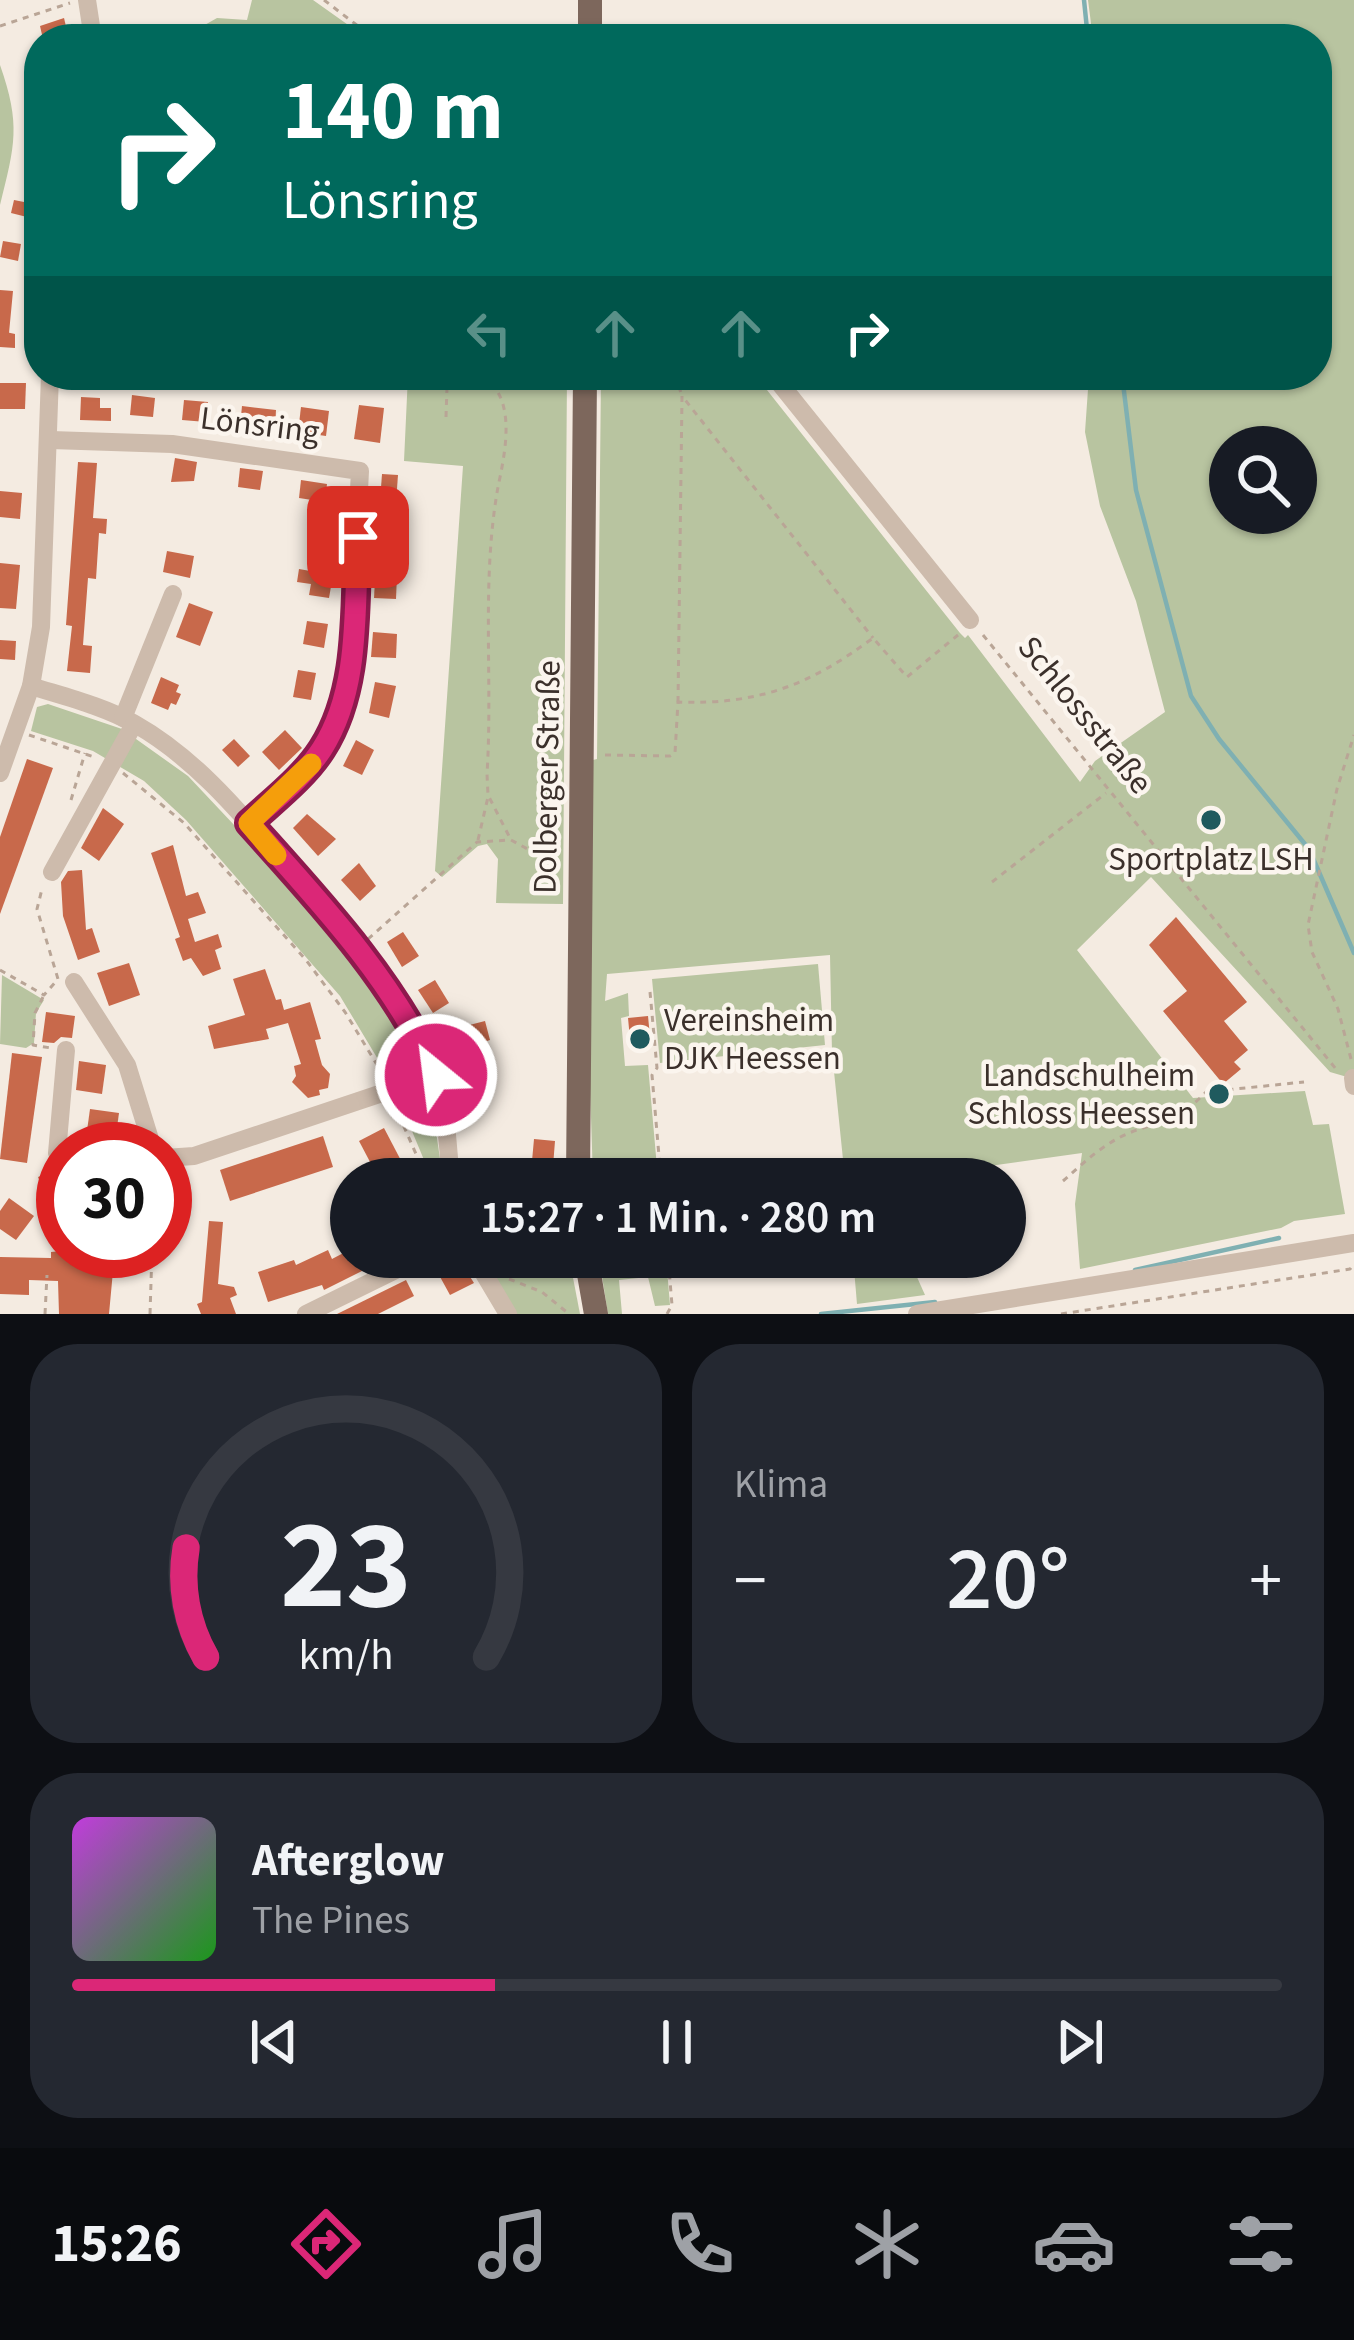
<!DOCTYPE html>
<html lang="de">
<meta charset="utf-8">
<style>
body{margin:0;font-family:"Source Sans 3",sans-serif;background:#242831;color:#f1f3f6;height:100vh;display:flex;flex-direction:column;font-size:45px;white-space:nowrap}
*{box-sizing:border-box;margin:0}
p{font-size:39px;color:#9ea1a6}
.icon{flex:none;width:66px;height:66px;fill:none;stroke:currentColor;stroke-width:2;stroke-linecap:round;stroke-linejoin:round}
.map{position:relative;height:1314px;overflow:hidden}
.drawer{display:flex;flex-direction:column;gap:30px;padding:30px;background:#0d0f14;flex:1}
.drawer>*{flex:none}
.guide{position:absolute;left:24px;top:24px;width:1308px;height:366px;border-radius:48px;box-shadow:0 3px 9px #0004;background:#00695c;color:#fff;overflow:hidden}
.tools{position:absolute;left:1209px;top:426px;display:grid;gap:24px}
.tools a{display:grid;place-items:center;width:108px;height:108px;border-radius:50%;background:#171b24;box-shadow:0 3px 9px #0004;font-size:60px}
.speed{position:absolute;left:36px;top:1122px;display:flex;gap:24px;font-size:60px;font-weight:700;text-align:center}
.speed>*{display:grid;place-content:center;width:156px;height:156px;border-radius:50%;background:#171b24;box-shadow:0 3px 9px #0004;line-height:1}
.speed .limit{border:18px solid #d22;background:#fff;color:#111}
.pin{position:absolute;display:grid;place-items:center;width:102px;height:102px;color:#fff;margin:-51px;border-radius:24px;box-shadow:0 6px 18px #0006}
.me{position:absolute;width:132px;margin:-66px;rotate:331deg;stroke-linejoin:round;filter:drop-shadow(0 0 9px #0008)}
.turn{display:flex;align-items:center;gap:42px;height:252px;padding:0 60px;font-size:54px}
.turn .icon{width:156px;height:156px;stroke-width:2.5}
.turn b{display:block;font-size:84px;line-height:102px}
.lanes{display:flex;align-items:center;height:114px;padding:0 60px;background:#0003;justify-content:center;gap:60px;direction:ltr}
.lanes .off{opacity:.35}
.big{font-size:90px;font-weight:600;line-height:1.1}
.drawer .tile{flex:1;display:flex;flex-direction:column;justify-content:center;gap:18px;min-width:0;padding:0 42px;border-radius:48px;background:#242831}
.drawer .dial{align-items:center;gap:0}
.dial svg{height:312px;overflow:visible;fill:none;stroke:#363941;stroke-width:7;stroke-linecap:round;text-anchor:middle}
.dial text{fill:#f1f3f6;stroke:none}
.song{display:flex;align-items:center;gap:36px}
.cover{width:144px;height:144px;border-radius:18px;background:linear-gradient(135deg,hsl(290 70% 55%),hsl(120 70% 35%))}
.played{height:12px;border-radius:6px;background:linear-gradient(90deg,#db2777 35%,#363941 35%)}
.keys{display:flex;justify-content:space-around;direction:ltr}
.heat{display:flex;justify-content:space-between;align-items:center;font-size:66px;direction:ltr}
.drawer .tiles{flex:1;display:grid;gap:30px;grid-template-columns:1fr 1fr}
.tile:last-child{grid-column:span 2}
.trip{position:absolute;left:330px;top:1158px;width:696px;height:120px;border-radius:60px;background:#171b24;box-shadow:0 3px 9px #0004;font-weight:600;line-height:120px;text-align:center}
.dock{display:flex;height:192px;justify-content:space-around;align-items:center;background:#090b0e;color:#9ea1a6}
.dock .icon{width:84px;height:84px}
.dock .on{color:#db2777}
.dock b{font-size:54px;color:#f1f3f6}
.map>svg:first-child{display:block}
</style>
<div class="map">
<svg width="1354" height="1314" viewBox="0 0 1354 1314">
<rect width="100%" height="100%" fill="#f4ebe1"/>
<!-- green -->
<g fill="#b8c4a0" fill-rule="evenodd">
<polygon points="252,0 313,0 368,39 180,39 217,18 247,20"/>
<path d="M1088,0H1354V1079L1330,1072L1151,877L1077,950L1193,1098L1305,1091L1313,1125L1329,1124L1345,1214L1294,1221L1281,1228L1080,1269L1075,1204L1082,1153L896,1179H845L832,1052L830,955L607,974L605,1001L628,993L629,1016L621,1018L625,1066L648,1065L658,1179H593L589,1055L593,760L597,759L601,375H755L960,633L965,638L968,635L1080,782L1095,761L1165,712L1136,601L1100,506L1085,432L1089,375H1317V39H1093ZM1230,447H1296V513H1230Z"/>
<path d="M0,65C21,125 15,145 0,205Z"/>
<polygon points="408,375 567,375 563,904 496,903 498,859 487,844 478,846 442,877 435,871 463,466 404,461"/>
<polygon points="48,704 122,729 188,776 334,931 390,1010 422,1066 430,1091 443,1179 432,1179 391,1081 340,996 186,820 144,781 93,751 31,731 37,707"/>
<polygon points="818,964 825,1045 660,1063 652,979"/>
<polygon points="2,975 44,1000 36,1013 34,1043 26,1048 0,1044"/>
<polygon points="479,1257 569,1257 580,1314 512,1314"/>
<polygon points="599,1257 666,1257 670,1305 655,1306 648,1277 619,1280 622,1314 608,1314"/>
<polygon points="853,1257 908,1257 925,1295 857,1304"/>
</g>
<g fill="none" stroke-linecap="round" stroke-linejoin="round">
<!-- stream -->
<g stroke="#7fb0b2" stroke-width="4.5">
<polyline points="1084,0 1088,39"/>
<polyline points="1122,375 1136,490 1191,696 1219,739 1309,849 1354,953"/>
<polyline points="1135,1270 1279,1238"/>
<polyline points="821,1314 935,1302"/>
</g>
</g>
<!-- building -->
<g fill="#c8694b">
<polygon points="64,18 69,39 43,39 40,26"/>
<polygon points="139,25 143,39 106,39 106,33"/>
<polygon points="14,200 34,204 31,218 11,213"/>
<polygon points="3,241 21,244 18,261 0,257"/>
<polygon points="0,290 13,291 9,333 6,332 15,334 15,348 0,347"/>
<polygon points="0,383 26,383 25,409 0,409"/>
<polygon points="132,395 155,398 153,417 130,415"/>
<polygon points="81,397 100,398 100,408 111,408 111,421 80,420"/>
<polygon points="184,400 208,402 206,422 182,420"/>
<polygon points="359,405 384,408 380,443 354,439"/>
<polygon points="242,406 276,410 275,429 240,426"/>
<polygon points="301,407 329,411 326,436 298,432"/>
<polygon points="175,458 197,462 194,481 171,482"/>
<polygon points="78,462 97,463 93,518 107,519 106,534 99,533 96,579 88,578 83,645 92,646 90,673 67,671 72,626 66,625"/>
<polygon points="240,468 263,471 260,490 238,487"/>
<polygon points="382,474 398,475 396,502 380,501"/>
<polygon points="301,480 327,484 325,502 299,498"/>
<polygon points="0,491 22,493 20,519 0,517"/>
<polygon points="310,524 341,529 337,549 307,543"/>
<polygon points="378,526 399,527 396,599 374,598"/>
<polygon points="167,551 194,556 190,578 163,572"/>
<polygon points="0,563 20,565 16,609 0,608"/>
<polygon points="299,569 333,575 329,598 309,595 311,584 297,582"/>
<polygon points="189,603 213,612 200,646 176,637"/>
<polygon points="307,621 328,624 324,648 303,644"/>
<polygon points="373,632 397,634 396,658 371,657"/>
<polygon points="0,640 16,641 15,660 0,659"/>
<polygon points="298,670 316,673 311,700 293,697"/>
<polygon points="161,677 179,685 176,692 181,694 176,705 171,703 168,710 151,703"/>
<polygon points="375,682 396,686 389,718 369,713"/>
<polygon points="285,730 302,748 279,770 262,752"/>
<polygon points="234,739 250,756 238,767 222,750"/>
<polygon points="356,740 374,750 362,775 343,766"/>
<polygon points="27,759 53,768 0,914 0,837"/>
<polygon points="103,808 124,824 99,861 81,848"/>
<polygon points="307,814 336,839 318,856 293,828"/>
<polygon points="173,845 186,896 198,892 206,913 188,919 195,942 218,934 222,947 215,950 221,969 203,976 191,958 183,961 175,939 180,937 151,853"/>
<polygon points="359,863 376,886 360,901 341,880"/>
<polygon points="82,870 86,930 92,928 100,952 78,960 63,916 61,882 68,871"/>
<polygon points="1176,917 1247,1002 1224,1021 1248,1050 1234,1062 1241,1069 1223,1084 1163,1011 1187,991 1149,945"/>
<polygon points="403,932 419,956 402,967 387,942"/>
<polygon points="129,963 140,995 109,1006 97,973"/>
<polygon points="265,969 276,1000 281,999 284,1010 310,1002 321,1039 315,1040 322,1065 330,1074 328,1088 319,1090 320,1095 308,1098 292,1082 296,1076 294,1066 301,1064 288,1023 266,1029 269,1039 214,1049 208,1026 245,1015 233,979"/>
<polygon points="435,980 449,1003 433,1013 418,990"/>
<polygon points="46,1012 75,1016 72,1038 61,1037 54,1043 42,1042"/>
<polygon points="648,1016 651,1047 631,1049 628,1018"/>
<polygon points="485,1021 490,1040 481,1043 486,1062 460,1069 450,1030"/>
<polygon points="12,1053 42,1057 27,1163 0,1159"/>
<polygon points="79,1061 106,1065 102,1094 76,1090"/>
<polygon points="90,1109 119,1113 115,1142 86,1138"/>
<polygon points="384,1128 407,1172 394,1179 379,1179 359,1141"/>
<polygon points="323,1136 333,1167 230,1201 220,1170"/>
<polygon points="534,1139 555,1141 552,1179 513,1179 515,1160 532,1161"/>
<polygon points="63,1168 63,1200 49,1205 38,1177"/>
<polygon points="9,1198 34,1216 16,1240 0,1229 0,1211"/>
<polygon points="209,1221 223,1222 218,1284 234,1287 237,1295 230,1298 236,1314 201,1314 197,1304 202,1302"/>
<polygon points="351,1249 351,1257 373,1257 376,1264 324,1290 322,1285 268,1302 258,1272 294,1260 296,1265 328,1250 332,1259"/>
<polygon points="61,1251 147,1251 146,1271 113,1271 109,1314 59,1314 58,1281 29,1280 29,1295 0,1294 0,1257 51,1258 51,1252"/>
<polygon points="444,1257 454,1257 459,1266 462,1264 474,1283 450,1295 433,1264"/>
<polygon points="406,1280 414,1296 378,1314 337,1314"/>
</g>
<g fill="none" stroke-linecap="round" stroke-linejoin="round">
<!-- path -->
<g stroke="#b9a596" stroke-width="3" stroke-dasharray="6 6" stroke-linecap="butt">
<polyline points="324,0 375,39"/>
<polyline points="0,26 70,3"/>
<polyline points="675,375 682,396"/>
<path d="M446,417L447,387L495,388C514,413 504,458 498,487C481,581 493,679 487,774L488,795L511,840"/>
<polyline points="983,635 1336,1069"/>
<polyline points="678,702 682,396 873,638"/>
<polyline points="29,735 94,757"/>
<path d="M605,755L670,756L675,753L678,702C758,705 810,685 873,638L907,677L958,635"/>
<polyline points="123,773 184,823 306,960 345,1012 382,1073"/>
<polyline points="71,800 85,753"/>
<polyline points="478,840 488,797"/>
<polyline points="992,882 1106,793"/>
<polyline points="368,939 477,842 511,840 559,866"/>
<polyline points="0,970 44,995 58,979 37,909 42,889"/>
<polyline points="650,992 657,1068 652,1075 661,1179"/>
<polyline points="43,997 35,1013 33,1045 51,1048"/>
<polyline points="1351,1059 1338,1009 1312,952 1308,925 1337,789 1354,735"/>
<polyline points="394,1104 427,1179"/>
<path d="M1063,1181C1077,1169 1091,1155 1107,1145C1143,1120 1169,1131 1206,1092L1304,1082"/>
<polyline points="509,1279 542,1292 569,1314"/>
<polyline points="45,1314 47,1275"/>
<polyline points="150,1314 152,1251"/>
<polyline points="667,1314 672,1305 668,1257"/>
<polyline points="1061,1314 1350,1269 1354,1264"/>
</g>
<!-- minor -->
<g stroke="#cdbbac" stroke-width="18">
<polyline points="87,0 93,39"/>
<polyline points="773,375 970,620"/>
<polyline points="51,440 172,444 360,471 350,663 343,709 306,769 249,823"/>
<path d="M31,686C66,697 103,706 135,724C199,760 247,821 295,876C346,934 404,997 434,1070C447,1103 447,1144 451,1179"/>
<polyline points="123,718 173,594"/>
<polyline points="0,773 31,686 41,627 50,375"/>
<polyline points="52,872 134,724"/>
<polyline points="74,982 127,1065 153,1149"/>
<polyline points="1353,1078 1354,1086"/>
<polyline points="63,1152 57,1153 66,1050"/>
<polyline points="165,1158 194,1156 436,1075"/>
<polyline points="474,1257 508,1314"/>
<polyline points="306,1314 422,1257"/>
<polyline points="917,1314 1354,1243"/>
</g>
<!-- major -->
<g stroke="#7d675c" stroke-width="24">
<polyline points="590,39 590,0"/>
<polyline points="578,1179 585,375"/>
<polyline points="586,1257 596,1314"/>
</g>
</g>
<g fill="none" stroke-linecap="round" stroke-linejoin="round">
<!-- route casing -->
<g stroke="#8e194d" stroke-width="30">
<path id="route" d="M358,537C354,606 361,688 322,749C304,777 274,800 249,823C318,900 393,979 436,1075"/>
</g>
<!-- route -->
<use href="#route" stroke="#db2777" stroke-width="21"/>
<!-- slow -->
<polyline stroke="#f59e0b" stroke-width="21" points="276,855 249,823 311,764"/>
</g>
<!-- markers -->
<g fill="#1f5a5e" stroke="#fbf5ee" stroke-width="4.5">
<circle cx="1211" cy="820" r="12"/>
<circle cx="640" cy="1039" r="12"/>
<circle cx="1219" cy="1094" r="12"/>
</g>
<g text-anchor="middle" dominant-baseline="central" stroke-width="9" stroke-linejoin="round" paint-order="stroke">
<!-- street labels -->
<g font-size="33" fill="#3b302b" stroke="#fbf5ee">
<text transform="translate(260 425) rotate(7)">Lönsring</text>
<text transform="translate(1085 715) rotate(51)">Schlossstraße</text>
<text transform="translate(547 777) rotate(-89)">Dolberger Straße</text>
</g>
<!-- poi labels -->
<g font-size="33" fill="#3b302b" stroke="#fbf5ee">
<text x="1211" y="859">Sportplatz LSH</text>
<text x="664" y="1020" text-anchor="start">Vereinsheim<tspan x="664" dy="38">DJK Heessen</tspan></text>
<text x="1195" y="1075" text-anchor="end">Landschulheim<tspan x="1195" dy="38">Schloss Heessen</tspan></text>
</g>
</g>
</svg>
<div class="tools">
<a><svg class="icon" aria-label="search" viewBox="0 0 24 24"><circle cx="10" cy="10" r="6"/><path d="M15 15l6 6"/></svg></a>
</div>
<div class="speed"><div class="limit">30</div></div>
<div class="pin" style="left:358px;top:537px;background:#d93025"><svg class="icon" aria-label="arrive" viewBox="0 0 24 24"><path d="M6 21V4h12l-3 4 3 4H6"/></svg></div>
<svg class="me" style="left:436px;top:1075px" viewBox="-20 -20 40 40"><circle r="17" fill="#db2777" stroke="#fff" stroke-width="3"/><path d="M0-11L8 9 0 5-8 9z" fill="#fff"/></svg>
<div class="trip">15:27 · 1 Min. · 280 m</div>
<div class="guide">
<div class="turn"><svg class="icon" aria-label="right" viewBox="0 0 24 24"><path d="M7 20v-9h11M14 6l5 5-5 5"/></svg><div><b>140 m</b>Lönsring</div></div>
<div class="lanes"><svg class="icon off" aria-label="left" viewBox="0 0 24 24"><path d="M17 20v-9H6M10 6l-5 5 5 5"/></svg><svg class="icon off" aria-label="ahead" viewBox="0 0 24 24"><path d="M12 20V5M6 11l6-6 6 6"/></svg><svg class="icon off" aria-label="ahead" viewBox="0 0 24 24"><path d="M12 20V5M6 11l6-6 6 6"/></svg><svg class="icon" aria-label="right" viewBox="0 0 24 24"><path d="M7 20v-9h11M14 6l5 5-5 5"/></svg></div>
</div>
</div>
<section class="drawer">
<div class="tiles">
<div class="tile dial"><svg viewBox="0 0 100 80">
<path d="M14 69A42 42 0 1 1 86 69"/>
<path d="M14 69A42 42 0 0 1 9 41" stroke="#db2777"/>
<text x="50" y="56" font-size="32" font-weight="700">23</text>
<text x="50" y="72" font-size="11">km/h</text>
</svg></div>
<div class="tile"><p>Klima</p>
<div class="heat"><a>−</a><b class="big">20°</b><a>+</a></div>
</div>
<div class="tile">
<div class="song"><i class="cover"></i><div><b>Afterglow</b><p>The Pines</p></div></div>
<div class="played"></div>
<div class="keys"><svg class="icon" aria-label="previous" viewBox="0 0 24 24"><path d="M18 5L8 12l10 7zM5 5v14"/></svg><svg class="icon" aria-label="pause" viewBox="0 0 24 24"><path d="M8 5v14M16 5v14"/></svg><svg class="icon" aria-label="next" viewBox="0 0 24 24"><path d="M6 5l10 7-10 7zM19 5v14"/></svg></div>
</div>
</div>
</section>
<nav class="dock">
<b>15:26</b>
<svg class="icon on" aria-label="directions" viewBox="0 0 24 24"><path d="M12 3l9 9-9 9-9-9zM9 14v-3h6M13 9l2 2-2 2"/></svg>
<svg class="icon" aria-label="music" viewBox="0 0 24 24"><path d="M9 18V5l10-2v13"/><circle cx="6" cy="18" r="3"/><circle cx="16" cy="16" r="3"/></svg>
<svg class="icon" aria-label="phone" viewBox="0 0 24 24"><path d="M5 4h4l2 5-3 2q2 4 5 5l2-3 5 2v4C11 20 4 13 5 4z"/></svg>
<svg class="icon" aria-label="climate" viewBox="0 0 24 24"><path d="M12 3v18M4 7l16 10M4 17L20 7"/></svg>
<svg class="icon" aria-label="car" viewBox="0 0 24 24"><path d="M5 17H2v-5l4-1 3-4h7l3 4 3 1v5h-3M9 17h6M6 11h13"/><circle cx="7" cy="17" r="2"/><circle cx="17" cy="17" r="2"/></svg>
<svg class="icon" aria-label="filters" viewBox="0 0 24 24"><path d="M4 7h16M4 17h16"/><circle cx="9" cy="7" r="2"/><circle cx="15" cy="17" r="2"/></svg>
</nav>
